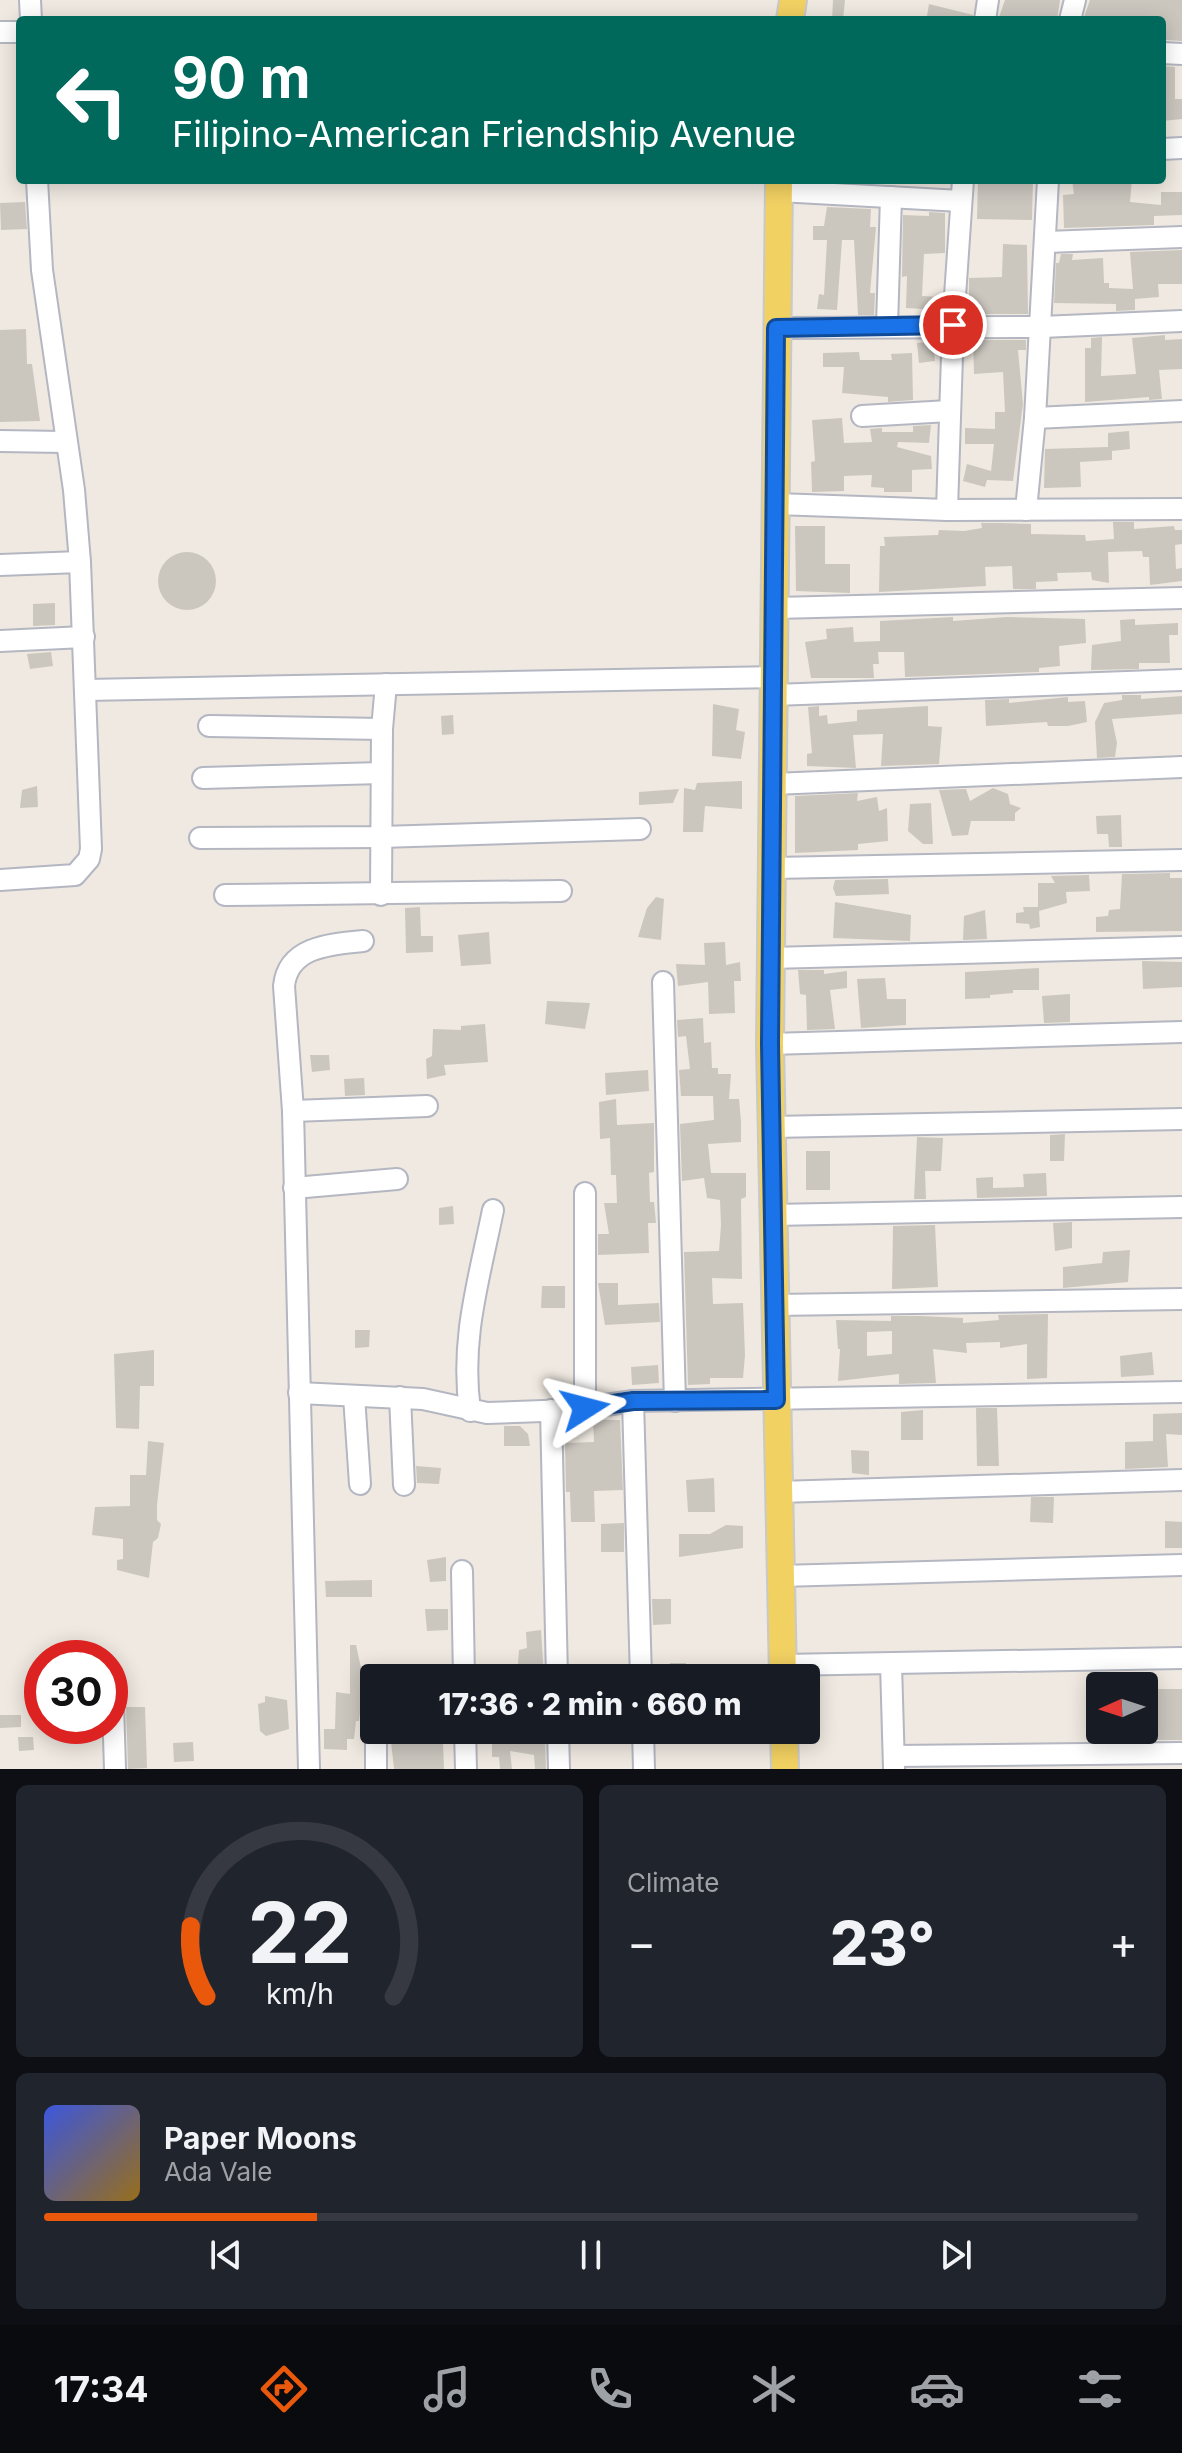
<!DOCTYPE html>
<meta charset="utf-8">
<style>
body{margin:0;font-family:Inter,sans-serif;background:#20242c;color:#f1f3f6;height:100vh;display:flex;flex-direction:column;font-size:30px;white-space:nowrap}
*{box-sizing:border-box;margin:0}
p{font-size:26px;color:#9ea1a6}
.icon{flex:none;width:44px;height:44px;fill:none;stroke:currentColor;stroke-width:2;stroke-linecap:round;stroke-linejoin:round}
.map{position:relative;height:1769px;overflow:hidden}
.sheet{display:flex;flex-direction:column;gap:16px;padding:16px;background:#0d0f14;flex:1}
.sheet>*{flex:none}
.guide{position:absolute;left:16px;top:16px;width:1150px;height:168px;border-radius:8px;box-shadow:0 4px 20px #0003;background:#00695c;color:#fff;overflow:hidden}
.needle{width:52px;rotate:267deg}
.fabs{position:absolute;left:1086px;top:1672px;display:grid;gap:16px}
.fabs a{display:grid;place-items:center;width:72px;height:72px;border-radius:8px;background:#171b24;box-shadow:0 4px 20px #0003;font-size:40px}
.speed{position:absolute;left:24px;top:1640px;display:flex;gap:16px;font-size:40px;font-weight:700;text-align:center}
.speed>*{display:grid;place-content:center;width:104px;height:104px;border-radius:50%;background:#171b24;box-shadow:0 4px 20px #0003;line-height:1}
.speed .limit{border:12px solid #d22;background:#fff;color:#111}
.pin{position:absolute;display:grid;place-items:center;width:68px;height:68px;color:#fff;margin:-34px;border:4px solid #fff;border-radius:50%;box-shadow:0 2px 8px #0007}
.me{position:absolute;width:88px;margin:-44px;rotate:81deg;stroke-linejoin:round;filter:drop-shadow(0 0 6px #0008)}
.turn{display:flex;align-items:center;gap:28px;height:168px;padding:0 24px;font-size:36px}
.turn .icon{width:104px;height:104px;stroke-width:2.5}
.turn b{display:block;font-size:56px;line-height:68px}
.big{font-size:60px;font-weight:800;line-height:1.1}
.sheet .widget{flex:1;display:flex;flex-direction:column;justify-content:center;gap:12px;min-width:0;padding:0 28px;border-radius:12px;background:#20242c}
.sheet .dial{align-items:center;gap:0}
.dial svg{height:208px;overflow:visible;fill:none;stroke:#363941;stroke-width:7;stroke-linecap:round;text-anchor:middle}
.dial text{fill:#f1f3f6;stroke:none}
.song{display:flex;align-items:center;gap:24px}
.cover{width:96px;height:96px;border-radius:12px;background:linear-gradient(135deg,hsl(230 70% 55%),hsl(40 70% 35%))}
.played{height:8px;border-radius:4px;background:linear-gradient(90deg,#ea580c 25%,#363941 25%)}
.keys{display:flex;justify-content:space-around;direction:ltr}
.heat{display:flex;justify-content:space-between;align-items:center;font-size:44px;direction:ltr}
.sheet .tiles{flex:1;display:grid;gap:16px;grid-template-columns:1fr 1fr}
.widget:last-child{grid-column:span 2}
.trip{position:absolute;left:360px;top:1664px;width:460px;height:80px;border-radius:8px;background:#171b24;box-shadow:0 4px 20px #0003;font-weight:800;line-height:80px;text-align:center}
.tabs{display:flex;height:128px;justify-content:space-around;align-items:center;background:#090b0e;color:#9ea1a6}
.tabs .icon{width:56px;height:56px}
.tabs .selected{color:#ea580c}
.tabs b{font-size:36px;color:#f1f3f6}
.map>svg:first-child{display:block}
</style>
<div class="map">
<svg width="1182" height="1769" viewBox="0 0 1182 1769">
<rect width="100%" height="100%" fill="#efe9e1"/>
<!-- building -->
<g fill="#cbc7bf" fill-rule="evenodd">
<polygon points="833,0 845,0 843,20 832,20"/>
<polygon points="1005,0 1060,0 1057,20 998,20"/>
<polygon points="1090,0 1182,0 1182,41 1166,40 1166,36 1162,36 1162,20 1083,20"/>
<polygon points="929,4 973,15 972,20 927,16"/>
<polygon points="1162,66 1175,67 1175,99 1182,99 1182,119 1162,121"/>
<polygon points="978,180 1033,180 1032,220 977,219"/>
<polygon points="1072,180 1132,180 1130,202 1161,205 1161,192 1182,192 1182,215 1154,216 1154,225 1064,228 1063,195 1074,194"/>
<polygon points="25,202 27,229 1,230 0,203"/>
<polygon points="827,207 871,209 870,227 876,227 870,293 875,293 874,315 858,315 854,240 842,240 837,310 817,309 819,294 824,295 827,240 813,240 813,226 824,226"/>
<polygon points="929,212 945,213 945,253 924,254 922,296 942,297 941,310 906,308 907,276 902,277 903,215 929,216"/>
<polygon points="1003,244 1027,245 1028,314 969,314 969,278 1002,277"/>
<polygon points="1182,250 1182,284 1158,284 1159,297 1135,299 1135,310 1116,311 1116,304 1054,303 1056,263 1059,263 1061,254 1073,254 1072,260 1103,258 1104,283 1109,283 1109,288 1133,289 1130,252"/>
<polygon points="26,329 27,364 32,364 40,421 0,422 0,330"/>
<polygon points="1165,335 1165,340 1182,339 1182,369 1159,370 1162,399 1149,400 1149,397 1085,402 1085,348 1091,348 1091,338 1102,337 1101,376 1136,374 1132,338"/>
<polygon points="973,340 1026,340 1026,350 1018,350 1023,404 1013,481 987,480 985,487 963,481 967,464 991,471 994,444 965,444 965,428 995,429 995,412 1005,412 1003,372 974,374"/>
<polygon points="933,342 935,361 919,363 917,343"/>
<polygon points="859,352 860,360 892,360 891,354 912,353 913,400 888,402 888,397 842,393 844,367 823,367 823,353"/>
<polygon points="842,418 844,443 872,442 870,429 882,428 882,432 913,432 913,426 931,425 929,443 898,442 897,447 931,456 932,469 912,470 912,492 884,492 884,488 871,487 872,475 844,476 844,491 812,492 811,462 815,461 812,420"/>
<polygon points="1129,431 1130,449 1112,451 1112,460 1080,462 1081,487 1044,488 1045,449 1108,447 1108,433"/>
<polygon points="1113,522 1134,522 1134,529 1174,526 1175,530 1182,530 1182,544 1175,545 1176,569 1182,568 1182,581 1150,585 1149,557 1143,557 1142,551 1108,552 1109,583 1092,580 1091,572 1057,573 1058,581 1036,582 1036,589 1013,589 1012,566 985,567 986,586 879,592 880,546 885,546 884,537 938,535 939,530 964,531 982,528 981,523 1001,523 1031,524 1031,534 1085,535 1086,541 1114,539"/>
<polygon points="795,526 825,526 825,564 850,564 850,593 796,591"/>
<circle cx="187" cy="581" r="29"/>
<polygon points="55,603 55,625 33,626 33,604"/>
<polygon points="953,617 953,621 1007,617 1085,619 1086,643 1059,646 1060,666 1039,668 1039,672 905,677 904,652 878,652 879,664 873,664 874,678 811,678 805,642 827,639 826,629 853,627 854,642 880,641 880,621"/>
<polygon points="1135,619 1135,625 1178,623 1178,635 1169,635 1170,663 1139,663 1139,669 1091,670 1092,645 1121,641 1120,620"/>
<polygon points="51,652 53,666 30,669 27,654"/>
<polygon points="1122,695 1141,695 1141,699 1182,696 1182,714 1112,719 1117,743 1115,757 1097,758 1095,722 1104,703 1122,700"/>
<polygon points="1068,697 1068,702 1085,701 1087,722 1068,726 1048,726 1047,722 986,726 985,700 1009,699 1009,703"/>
<polygon points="713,704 739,709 736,730 745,732 741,759 712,756"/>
<polygon points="819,706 819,716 827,715 828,724 857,721 857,710 928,706 928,726 942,727 939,764 881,766 883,734 853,735 856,768 807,766 807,754 812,753 808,707"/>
<polygon points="453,715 454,734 442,735 441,716"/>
<polygon points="742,781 742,809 705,806 703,832 683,832 684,788 695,790 697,783"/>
<polygon points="37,786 38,807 20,808 22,790"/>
<polygon points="993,788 1008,794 1010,804 1021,808 1015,813 1015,821 971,821 968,835 952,836 939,790 966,789 970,801"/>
<polygon points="679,789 673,803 639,805 639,792"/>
<polygon points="858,793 857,801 877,797 879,811 887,808 888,841 858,844 858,850 795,853 795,796"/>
<polygon points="931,803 933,844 923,844 908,831 910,804"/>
<polygon points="1121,815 1122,847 1109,847 1108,834 1097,834 1096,816"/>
<polygon points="1170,873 1170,878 1182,878 1182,931 1096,932 1096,917 1108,916 1109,910 1120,909 1122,874"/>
<polygon points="1089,875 1090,891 1066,892 1067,903 1039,911 1040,927 1030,929 1029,924 1016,923 1016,913 1024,912 1023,907 1038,907 1038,883 1055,883 1051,876"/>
<polygon points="888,879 889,894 836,896 833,888 835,880"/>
<polygon points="656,897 664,899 661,940 638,937 647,908"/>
<polygon points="835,902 911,915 910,941 833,938"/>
<polygon points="420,907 421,936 433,936 433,952 406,953 405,908"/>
<polygon points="985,910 987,939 963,940 964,916"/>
<polygon points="489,932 491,964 461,966 458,935"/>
<polygon points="725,942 726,965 740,962 741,981 734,981 735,1013 709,1014 708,982 678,986 676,964 705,965 704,943"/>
<polygon points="1142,961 1182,962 1182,987 1143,989"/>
<polygon points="1039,968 1039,990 1013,990 1013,993 990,995 990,998 965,999 965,972"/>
<polygon points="798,970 824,970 824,974 847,971 847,988 830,990 835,1029 807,1030 806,995 800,994"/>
<polygon points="885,978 887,999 906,999 906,1025 861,1028 857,979"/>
<polygon points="1070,994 1070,1022 1044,1023 1042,996"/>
<polygon points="547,1001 590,1003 585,1029 545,1024"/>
<polygon points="703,1018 704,1043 711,1042 712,1068 718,1068 718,1074 731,1074 729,1099 739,1099 741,1121 741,1142 708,1144 711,1173 746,1173 746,1197 741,1199 742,1279 712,1278 713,1304 743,1303 745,1355 743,1378 710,1378 710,1384 688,1385 684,1252 719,1251 721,1225 720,1200 707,1198 704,1178 682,1181 680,1124 714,1120 713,1096 681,1096 679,1070 690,1069 686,1036 678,1037 677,1020"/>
<polygon points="485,1024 488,1062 444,1065 446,1075 427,1079 426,1059 432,1056 433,1029 461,1030 461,1026"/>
<polygon points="310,1055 329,1055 330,1070 312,1072"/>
<polygon points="648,1070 649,1091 606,1095 605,1073"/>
<polygon points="364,1078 365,1095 345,1096 344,1079"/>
<polygon points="616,1099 617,1125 654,1123 654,1172 649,1173 650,1202 654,1202 656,1223 648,1223 649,1253 598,1255 598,1234 609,1234 604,1203 617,1203 616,1175 611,1175 610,1138 600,1139 599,1102"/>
<polygon points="1065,1134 1064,1161 1050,1161 1050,1135"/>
<polygon points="917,1137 943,1138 941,1171 925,1171 926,1199 914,1199"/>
<rect x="806" y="1151" width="24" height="39"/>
<polygon points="1046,1173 1047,1196 977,1198 976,1178 993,1177 993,1188 1024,1187 1023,1174"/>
<polygon points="453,1206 454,1224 439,1225 439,1208"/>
<polygon points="1072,1222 1072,1248 1055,1251 1053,1223"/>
<polygon points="935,1225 938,1287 892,1289 893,1226"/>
<polygon points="1130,1250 1128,1282 1063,1288 1063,1267 1102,1263 1103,1252"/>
<polygon points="598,1283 618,1283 618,1305 659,1303 660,1322 605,1325"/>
<polygon points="542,1286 565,1286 565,1308 541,1308"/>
<path d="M1048,1314L1047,1378L1027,1379V1344L1000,1348V1342L966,1343L967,1353L933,1349L936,1383L899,1384V1374L838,1381L840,1349H838L836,1320L891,1321V1316H920L963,1318V1323L999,1320L998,1315ZM892,1331V1354L867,1356V1332Z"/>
<polygon points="355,1330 370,1330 369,1347 355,1348"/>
<polygon points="154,1350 154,1386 140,1386 139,1429 116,1428 114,1354"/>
<polygon points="1152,1352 1154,1375 1121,1377 1120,1356"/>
<polygon points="658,1365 659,1383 632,1385 631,1367"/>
<polygon points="976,1408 997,1408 999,1466 977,1466"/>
<polygon points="923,1410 923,1440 901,1440 901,1412"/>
<polygon points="1182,1413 1182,1435 1166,1434 1168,1467 1125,1469 1125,1442 1153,1441 1153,1414"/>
<polygon points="593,1420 620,1420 623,1490 594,1491 595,1522 571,1522 570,1492 566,1492 565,1443 594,1442"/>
<polygon points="504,1426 520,1426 528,1434 530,1446 504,1446"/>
<polygon points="148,1441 164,1443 157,1505 157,1520 161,1524 158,1538 153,1542 149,1578 117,1570 117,1560 123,1559 123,1539 92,1535 95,1507 130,1506 130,1475 146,1475"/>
<polygon points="851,1450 869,1451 869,1475 852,1473"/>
<polygon points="416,1466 441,1468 439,1484 417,1483"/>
<polygon points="714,1478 715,1512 688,1512 686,1480"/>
<polygon points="1031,1497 1054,1497 1053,1523 1030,1522"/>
<polygon points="1165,1521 1182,1522 1182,1548 1165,1548"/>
<polygon points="624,1523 624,1552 601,1552 601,1524"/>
<polygon points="726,1525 743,1526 743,1548 679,1557 679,1534 710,1534"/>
<polygon points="446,1557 446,1581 430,1582 427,1560"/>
<polygon points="372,1580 372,1597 326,1597 325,1581"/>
<polygon points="652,1599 671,1599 671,1624 653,1625"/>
<polygon points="425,1609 448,1609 448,1630 427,1631"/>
<polygon points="541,1630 544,1678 530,1678 530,1666 518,1664 519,1650 527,1648 526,1632"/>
<polygon points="350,1645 356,1645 364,1681 359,1721 356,1721 354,1739 347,1739 347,1750 324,1749 324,1729 335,1729 336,1692 350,1694"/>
<polygon points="670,1663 686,1663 685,1678 669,1678"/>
<rect x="1144" y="1689" width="38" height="51"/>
<polygon points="265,1696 287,1700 289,1729 266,1736 260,1731 258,1704 265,1702"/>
<polygon points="126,1707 145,1707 147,1768 128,1769"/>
<polygon points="0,1715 21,1715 21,1727 0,1728"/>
<polygon points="517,1730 537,1730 537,1735 545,1736 546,1769 535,1769 534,1755 510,1751 512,1769 500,1769 499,1757 492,1757 492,1737 517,1738"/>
<polygon points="18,1737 33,1737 34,1750 19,1751"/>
<polygon points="416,1739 416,1743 443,1742 444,1769 394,1769 391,1741"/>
<polygon points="193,1742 194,1761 174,1762 173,1743"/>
</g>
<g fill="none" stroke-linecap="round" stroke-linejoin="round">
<!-- minor casing -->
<g stroke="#b4b7c1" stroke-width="24">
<g id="minor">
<polyline points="30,0 31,20"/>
<polyline points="985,20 988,0"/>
<polyline points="1070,20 1075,0"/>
<polyline points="0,32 20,32"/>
<polyline points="1162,53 1182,54"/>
<polyline points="1162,149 1182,148"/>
<polyline points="779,191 961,201"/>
<polyline points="1046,242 1182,237"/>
<polyline points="887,326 891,197"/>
<polyline points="776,328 1041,327 1182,321"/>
<polyline points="862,416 949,411"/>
<polyline points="1035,418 1182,411"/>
<polyline points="0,441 64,442"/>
<polyline points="776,504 947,510 1182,509"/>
<polyline points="947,510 953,325 963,180"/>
<polyline points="1026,510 1035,418 1048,180"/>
<polyline points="0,565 80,562"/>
<polyline points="776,608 1182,598"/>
<polyline points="0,641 84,637"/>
<polyline points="86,690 774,677"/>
<polyline points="774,695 1182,680"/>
<polyline points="209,726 382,729"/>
<polyline points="203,778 381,773"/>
<polyline points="773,784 1182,767"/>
<polyline points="200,838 381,837 640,829"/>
<polyline points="773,868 1182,860"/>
<polyline points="0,880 75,875 89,859 91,849 80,562 74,490 42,270 37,180"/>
<polyline points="225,895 561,891"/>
<polyline points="381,895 382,729 386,684"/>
<polyline points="771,958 1182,947"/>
<polyline points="663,982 675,1401"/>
<polyline points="770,1044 1182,1032"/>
<polyline points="293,1111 427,1106"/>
<polyline points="771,1127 1182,1119"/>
<polyline points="294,1188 397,1179"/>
<polyline points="585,1193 585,1408"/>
<polyline points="773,1215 1182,1207"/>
<polyline points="775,1305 1182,1299"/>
<polyline points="299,1393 423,1399 487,1413 571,1410 633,1401 1182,1392"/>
<polyline points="354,1396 360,1484"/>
<polyline points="400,1397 404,1485"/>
<polyline points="633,1401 641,1678"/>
<polyline points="551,1410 557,1678"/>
<path d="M470,1411C460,1339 479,1280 493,1210"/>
<polyline points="778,1492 1182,1480"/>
<polyline points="462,1571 464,1678"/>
<polyline points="780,1576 1182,1565"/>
<polyline points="891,1664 894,1768"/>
<polyline points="782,1665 1182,1658"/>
<polyline points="113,1705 115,1769"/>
<polyline points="465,1730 466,1769"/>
<polyline points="558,1730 559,1769"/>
<polyline points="643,1730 644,1769"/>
<polyline points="745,1730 784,1733"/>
<polyline points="894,1756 1182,1753"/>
<path d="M309,1769L293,1111L284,986C288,946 332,944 363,941"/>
<polyline points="376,1769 376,1745"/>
</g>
</g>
<!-- major casing -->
<g stroke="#c9c9c9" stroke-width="30">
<g id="major">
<polyline points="790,20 793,0"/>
<polyline points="779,180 770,1044 783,1678"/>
<polyline points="784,1730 785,1769"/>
</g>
</g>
<!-- minor -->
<use href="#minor" stroke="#fff" stroke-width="20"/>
<!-- major -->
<use href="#major" stroke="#f2d163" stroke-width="26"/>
</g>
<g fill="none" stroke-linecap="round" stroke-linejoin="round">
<!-- route casing -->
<g stroke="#114b97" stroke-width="20">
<polyline id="route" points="585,1408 633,1401 776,1400 770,1044 776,328 953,325"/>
</g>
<!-- route -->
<use href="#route" stroke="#1a73e8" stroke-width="14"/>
</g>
</svg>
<div class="fabs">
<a><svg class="needle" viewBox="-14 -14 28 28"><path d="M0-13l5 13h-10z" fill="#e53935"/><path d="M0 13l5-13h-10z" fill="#9ea1a6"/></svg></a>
</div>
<div class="speed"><div class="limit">30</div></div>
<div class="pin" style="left:953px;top:325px;background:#d93025"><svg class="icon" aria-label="arrive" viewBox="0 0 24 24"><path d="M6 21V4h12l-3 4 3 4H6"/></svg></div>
<svg class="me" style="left:585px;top:1408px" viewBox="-20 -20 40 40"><path d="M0-17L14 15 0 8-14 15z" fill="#1a73e8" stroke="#fff" stroke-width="4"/></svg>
<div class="trip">17:36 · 2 min · 660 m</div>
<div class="guide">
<div class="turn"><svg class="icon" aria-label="left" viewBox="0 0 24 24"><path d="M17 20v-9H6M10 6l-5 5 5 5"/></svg><div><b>90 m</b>Filipino-American Friendship Avenue</div></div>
</div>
</div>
<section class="sheet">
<div class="tiles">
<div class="widget dial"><svg viewBox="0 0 100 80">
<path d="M14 69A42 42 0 1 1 86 69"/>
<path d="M14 69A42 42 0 0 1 8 42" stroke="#ea580c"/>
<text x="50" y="56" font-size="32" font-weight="700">22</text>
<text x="50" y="72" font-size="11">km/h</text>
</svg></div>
<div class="widget"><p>Climate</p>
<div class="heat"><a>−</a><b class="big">23°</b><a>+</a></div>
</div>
<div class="widget">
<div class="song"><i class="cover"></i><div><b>Paper Moons</b><p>Ada Vale</p></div></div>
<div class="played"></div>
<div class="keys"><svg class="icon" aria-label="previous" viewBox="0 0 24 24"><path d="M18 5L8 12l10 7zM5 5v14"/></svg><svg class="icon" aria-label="pause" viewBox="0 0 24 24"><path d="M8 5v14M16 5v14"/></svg><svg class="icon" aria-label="next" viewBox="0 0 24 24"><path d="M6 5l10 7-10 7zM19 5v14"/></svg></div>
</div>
</div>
</section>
<nav class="tabs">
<b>17:34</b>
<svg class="icon selected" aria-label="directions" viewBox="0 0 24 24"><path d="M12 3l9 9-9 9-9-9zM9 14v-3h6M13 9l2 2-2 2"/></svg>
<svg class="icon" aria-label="music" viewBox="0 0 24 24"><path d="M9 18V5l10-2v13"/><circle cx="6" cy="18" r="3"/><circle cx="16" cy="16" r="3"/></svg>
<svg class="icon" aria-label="phone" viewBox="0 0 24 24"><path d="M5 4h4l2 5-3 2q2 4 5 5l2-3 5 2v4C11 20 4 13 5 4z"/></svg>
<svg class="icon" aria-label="climate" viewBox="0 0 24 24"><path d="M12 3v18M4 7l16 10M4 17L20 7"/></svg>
<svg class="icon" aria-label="car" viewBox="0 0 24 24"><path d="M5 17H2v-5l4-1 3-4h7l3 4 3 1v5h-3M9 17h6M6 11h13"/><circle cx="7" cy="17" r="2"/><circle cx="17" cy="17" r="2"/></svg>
<svg class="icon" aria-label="filters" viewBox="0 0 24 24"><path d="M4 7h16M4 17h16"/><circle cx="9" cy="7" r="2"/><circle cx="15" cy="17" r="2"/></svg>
</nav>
